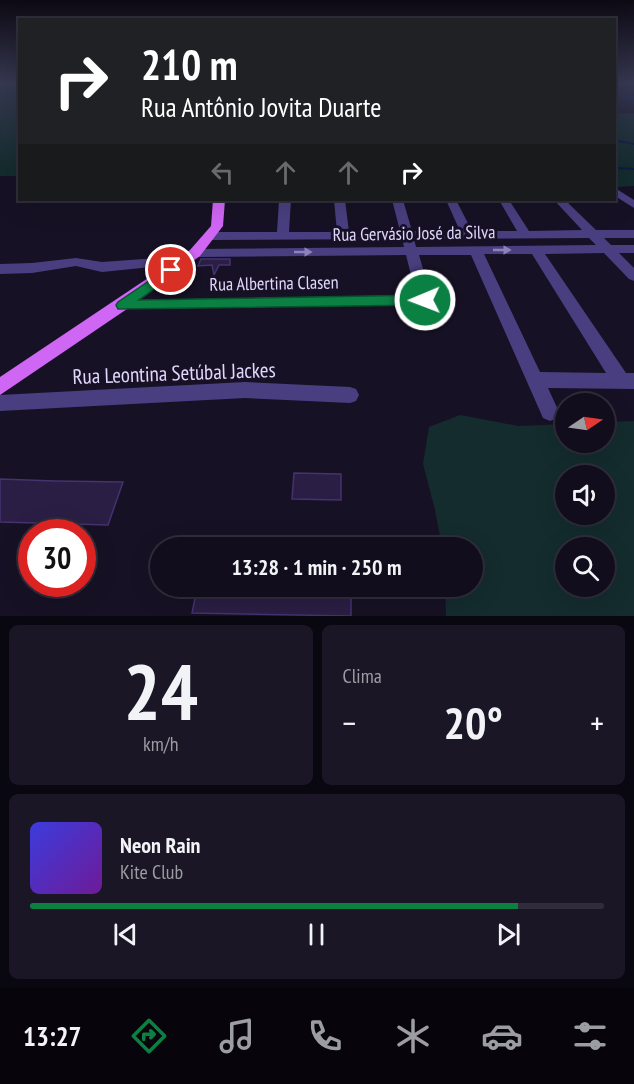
<!DOCTYPE html>
<html lang="pt">
<meta charset="utf-8">
<style>
body{margin:0;font-family:"PT Sans Narrow",sans-serif;background:#1a1625;color:#f1f3f6;height:100vh;display:flex;flex-direction:column;font-size:22px;white-space:nowrap}
*{box-sizing:border-box;margin:0}
p{font-size:20px;color:#9c9ca3}
.icon{flex:none;width:33px;height:33px;fill:none;stroke:currentColor;stroke-width:2;stroke-linecap:round;stroke-linejoin:round}
.map{position:relative;height:616px;overflow:hidden}
.side{display:flex;flex-direction:column;gap:9px;padding:9px;background:#09070f;flex:1}
.side>*{flex:none}
.guide{position:absolute;left:18px;top:18px;width:598px;height:183px;border-radius:0px;box-shadow:0 6px 24px #0002,0 0 0 2px #302d3b;background:#202124;color:#fff;overflow:hidden}
.needle{width:39px;rotate:77deg}
.fabs{position:absolute;left:555px;top:393px;display:grid;gap:12px}
.fabs a{display:grid;place-items:center;width:60px;height:60px;border-radius:50%;background:#110d1c;box-shadow:0 6px 24px #0002,0 0 0 2px #302d3b;font-size:30px}
.speed{position:absolute;left:18px;top:519px;display:flex;gap:12px;font-size:30px;font-weight:700;text-align:center}
.speed>*{display:grid;place-content:center;width:78px;height:78px;border-radius:50%;background:#110d1c;box-shadow:0 6px 24px #0002,0 0 0 2px #302d3b;line-height:1}
.speed .limit{border:9px solid #d22;background:#fff;color:#111}
.pin{position:absolute;display:grid;place-items:center;width:51px;height:51px;color:#fff;margin:-26px;border:3px solid #fff;border-radius:50%;box-shadow:0 2px 6px #0007}
.me{position:absolute;width:66px;margin:-33px;rotate:269deg;stroke-linejoin:round;filter:drop-shadow(0 0 4px #0008)}
.turn{display:flex;align-items:center;gap:21px;height:126px;padding:0 24px;font-size:27px}
.turn .icon{width:78px;height:78px;stroke-width:2.5}
.turn b{display:block;font-size:42px;line-height:51px}
.lanes{display:flex;align-items:center;height:57px;padding:0 24px;background:#0003;justify-content:center;gap:30px;direction:ltr}
.lanes .off{opacity:.35}
.big{font-size:45px;font-weight:700;line-height:1.1}
.side .card{flex:1;display:flex;flex-direction:column;justify-content:center;gap:9px;min-width:0;padding:0 21px;border-radius:9px;background:#1a1625}
.side .dial{align-items:center;gap:0}
.dial b{font-size:78px;line-height:1}
.song{display:flex;align-items:center;gap:18px}
.cover{width:72px;height:72px;border-radius:9px;background:linear-gradient(135deg,hsl(240 70% 55%),hsl(280 70% 35%))}
.played{height:6px;border-radius:3px;background:linear-gradient(90deg,#0b8043 85%,#302d3b 85%)}
.keys{display:flex;justify-content:space-around;direction:ltr}
.heat{display:flex;justify-content:space-between;align-items:center;font-size:33px;direction:ltr}
.side .tiles{flex:1;display:grid;gap:9px;grid-template-columns:1fr 1fr}
.card:last-child{grid-column:span 2}
.trip{position:absolute;left:150px;top:537px;width:333px;height:60px;border-radius:30px;background:#110d1c;box-shadow:0 6px 24px #0002,0 0 0 2px #302d3b;font-weight:700;line-height:60px;text-align:center}
.tab-bar{display:flex;height:96px;justify-content:space-around;align-items:center;background:#07050b;color:#9c9ca3}
.tab-bar .icon{width:42px;height:42px}
.tab-bar .active{color:#0b8043}
.tab-bar b{font-size:27px;color:#f1f3f6}
.map>svg:first-child{display:block}
</style>
<div class="map">
<svg width="634" height="616" viewBox="0 0 634 616">
<rect width="100%" height="100%" fill="#171125"/>
<!-- green -->
<g fill="#142c2e" fill-rule="evenodd">
<rect x="0" y="83" width="19" height="93"/>
<polygon points="634,113 634,186 615,187 615,114"/>
<path d="M460,415L518,426L565,424L566,442H604L605,422L634,421V616H446L445,587L472,586V548L442,547L435,510L423,464L429,427ZM566,476H604V514H566ZM566,548H604V586H566Z"/>
</g>
<g fill="none" stroke-linecap="round" stroke-linejoin="round">
<!-- stream-far1 -->
<polyline stroke="#0e1a40" stroke-width="1.5" points="615,140 622,142"/>
<!-- stream -->
<g stroke="#0e1a40" stroke-width="2">
<polyline points="615,140 634,144"/>
<polyline points="615,168 634,169"/>
</g>
<!-- river -->
<polygon fill="#0e1a40" fill-rule="evenodd" points="615,88 634,97 634,104 615,94"/>
</g>
<!-- building -->
<g fill="#2a1e44" stroke="#45326f" stroke-width="1.5">
<polygon points="201,259 230,259 230,265 219,265 214,275 212,265 198,266"/>
<polygon points="294,473 341,474 341,500 292,499"/>
<polygon points="0,479 55,481 123,482 108,525 0,522"/>
<polygon points="206,586 221,586 220,593 237,594 245,594 246,586 262,586 261,595 286,595 286,586 302,586 302,596 327,596 327,586 342,586 342,597 351,597 351,616 192,613 196,593 205,593"/>
</g>
<g fill="none" stroke-linecap="round" stroke-linejoin="round">
<!-- minor -->
<g fill="#493f80" fill-rule="evenodd">
<polygon points="615,188 634,200 634,208 615,196"/>
<path d="M279,200H291L289,232H337L334,200H345L349,232L400,231L392,200H403L412,231H460L446,200H456L472,231H517L499,200H509L529,231L582,230L554,200H565L596,230H634V238H604L611,245H634V253H619L634,268V281L629,279L604,253L545,254L626,373H634V389L548,388L559,412L557,418L550,421L543,418L471,255H419L432,300L425,305L117,309L115,305L117,301L122,300L416,295L406,255L195,257L189,253L195,249L404,247L402,239L211,240L205,236L211,232H277ZM589,238L596,245L416,247L414,239ZM484,254H532L606,373L540,372Z"/>
<polygon points="186,256 191,257 193,260 191,263 102,272 76,266 32,273 0,274 0,264 32,263 76,258 102,262"/>
<polygon points="245,382 350,387 356,389 359,395 356,401 350,403 245,398 0,411 0,395"/>
</g>
<!-- major -->
<polygon fill="#d066f4" fill-rule="evenodd" points="213,200 225,200 223,226 200,256 127,309 0,395 0,377 190,250 211,226"/>
</g>
<!-- one-way arrows -->
<defs><path id="oneway-solid" d="M-6-.8H1V-3.2L6.5 0L1 3.2V.8H-6Z" transform="scale(1.5)"/></defs>
<g fill="#8d83b8">
<use href="#oneway-solid" transform="translate(502 250)"/>
<use href="#oneway-solid" transform="translate(303 252)"/>
</g>
<!-- sky -->
<linearGradient id="sky" x2="0" y2="1"><stop stop-color="#0d0914"/><stop offset="0.49" stop-color="#363851"/><stop offset="1" stop-color="#363851" stop-opacity="0"/></linearGradient>
<rect width="634" height="169" fill="url(#sky)"/>
<!-- route -->
<polygon fill="#0b8043" stroke="#07532c" stroke-width="1.5" points="171,266 176,267 178,270 176,273 139,300 425,295 432,300 425,305 118,309 116,305 118,302"/>
<g text-anchor="middle" dominant-baseline="central" stroke-width="6" stroke-linejoin="round" paint-order="stroke">
<!-- street labels -->
<g font-size="18" fill="#e0d7fc" stroke="#171125">
<text transform="translate(414 233) rotate(-1)">Rua Gervásio José da Silva</text>
<text transform="translate(274 283) rotate(-1)">Rua Albertina Clasen</text>
</g>
<!-- near-street labels -->
<g font-size="21" fill="#e0d7fc" stroke="#171125">
<text transform="translate(174 373) rotate(-2)">Rua Leontina Setúbal Jackes</text>
</g>
</g>
</svg>
<div class="fabs">
<a><svg class="needle" viewBox="-14 -14 28 28"><path d="M0-13l5 13h-10z" fill="#e53935"/><path d="M0 13l5-13h-10z" fill="#9c9ca3"/></svg></a>
<a><svg class="icon" aria-label="sound" viewBox="0 0 24 24"><path d="M4 9h4l5-4v14l-5-4H4zM17 9q2 3 0 6"/></svg></a>
<a><svg class="icon" aria-label="search" viewBox="0 0 24 24"><circle cx="10" cy="10" r="6"/><path d="M15 15l6 6"/></svg></a>
</div>
<div class="speed"><div class="limit">30</div></div>
<div class="pin" style="left:171px;top:270px;background:#d93025"><svg class="icon" aria-label="arrive" viewBox="0 0 24 24"><path d="M6 21V4h12l-3 4 3 4H6"/></svg></div>
<svg class="me" style="left:425px;top:300px" viewBox="-20 -20 40 40"><circle r="17" fill="#0b8043" stroke="#fff" stroke-width="3"/><path d="M0-11L8 9 0 5-8 9z" fill="#fff"/></svg>
<div class="trip">13:28 · 1 min · 250 m</div>
<div class="guide">
<div class="turn"><svg class="icon" aria-label="right" viewBox="0 0 24 24"><path d="M7 20v-9h11M14 6l5 5-5 5"/></svg><div><b>210 m</b>Rua Antônio Jovita Duarte</div></div>
<div class="lanes"><svg class="icon off" aria-label="left" viewBox="0 0 24 24"><path d="M17 20v-9H6M10 6l-5 5 5 5"/></svg><svg class="icon off" aria-label="ahead" viewBox="0 0 24 24"><path d="M12 20V5M6 11l6-6 6 6"/></svg><svg class="icon off" aria-label="ahead" viewBox="0 0 24 24"><path d="M12 20V5M6 11l6-6 6 6"/></svg><svg class="icon" aria-label="right" viewBox="0 0 24 24"><path d="M7 20v-9h11M14 6l5 5-5 5"/></svg></div>
</div>
</div>
<section class="side">
<div class="tiles">
<div class="card dial"><b>24</b><p>km/h</p></div>
<div class="card"><p>Clima</p>
<div class="heat"><a>−</a><b class="big">20°</b><a>+</a></div>
</div>
<div class="card">
<div class="song"><i class="cover"></i><div><b>Neon Rain</b><p>Kite Club</p></div></div>
<div class="played"></div>
<div class="keys"><svg class="icon" aria-label="previous" viewBox="0 0 24 24"><path d="M18 5L8 12l10 7zM5 5v14"/></svg><svg class="icon" aria-label="pause" viewBox="0 0 24 24"><path d="M8 5v14M16 5v14"/></svg><svg class="icon" aria-label="next" viewBox="0 0 24 24"><path d="M6 5l10 7-10 7zM19 5v14"/></svg></div>
</div>
</div>
</section>
<nav class="tab-bar">
<b>13:27</b>
<svg class="icon active" aria-label="directions" viewBox="0 0 24 24"><path d="M12 3l9 9-9 9-9-9zM9 14v-3h6M13 9l2 2-2 2"/></svg>
<svg class="icon" aria-label="music" viewBox="0 0 24 24"><path d="M9 18V5l10-2v13"/><circle cx="6" cy="18" r="3"/><circle cx="16" cy="16" r="3"/></svg>
<svg class="icon" aria-label="phone" viewBox="0 0 24 24"><path d="M5 4h4l2 5-3 2q2 4 5 5l2-3 5 2v4C11 20 4 13 5 4z"/></svg>
<svg class="icon" aria-label="climate" viewBox="0 0 24 24"><path d="M12 3v18M4 7l16 10M4 17L20 7"/></svg>
<svg class="icon" aria-label="car" viewBox="0 0 24 24"><path d="M5 17H2v-5l4-1 3-4h7l3 4 3 1v5h-3M9 17h6M6 11h13"/><circle cx="7" cy="17" r="2"/><circle cx="17" cy="17" r="2"/></svg>
<svg class="icon" aria-label="filters" viewBox="0 0 24 24"><path d="M4 7h16M4 17h16"/><circle cx="9" cy="7" r="2"/><circle cx="15" cy="17" r="2"/></svg>
</nav>
